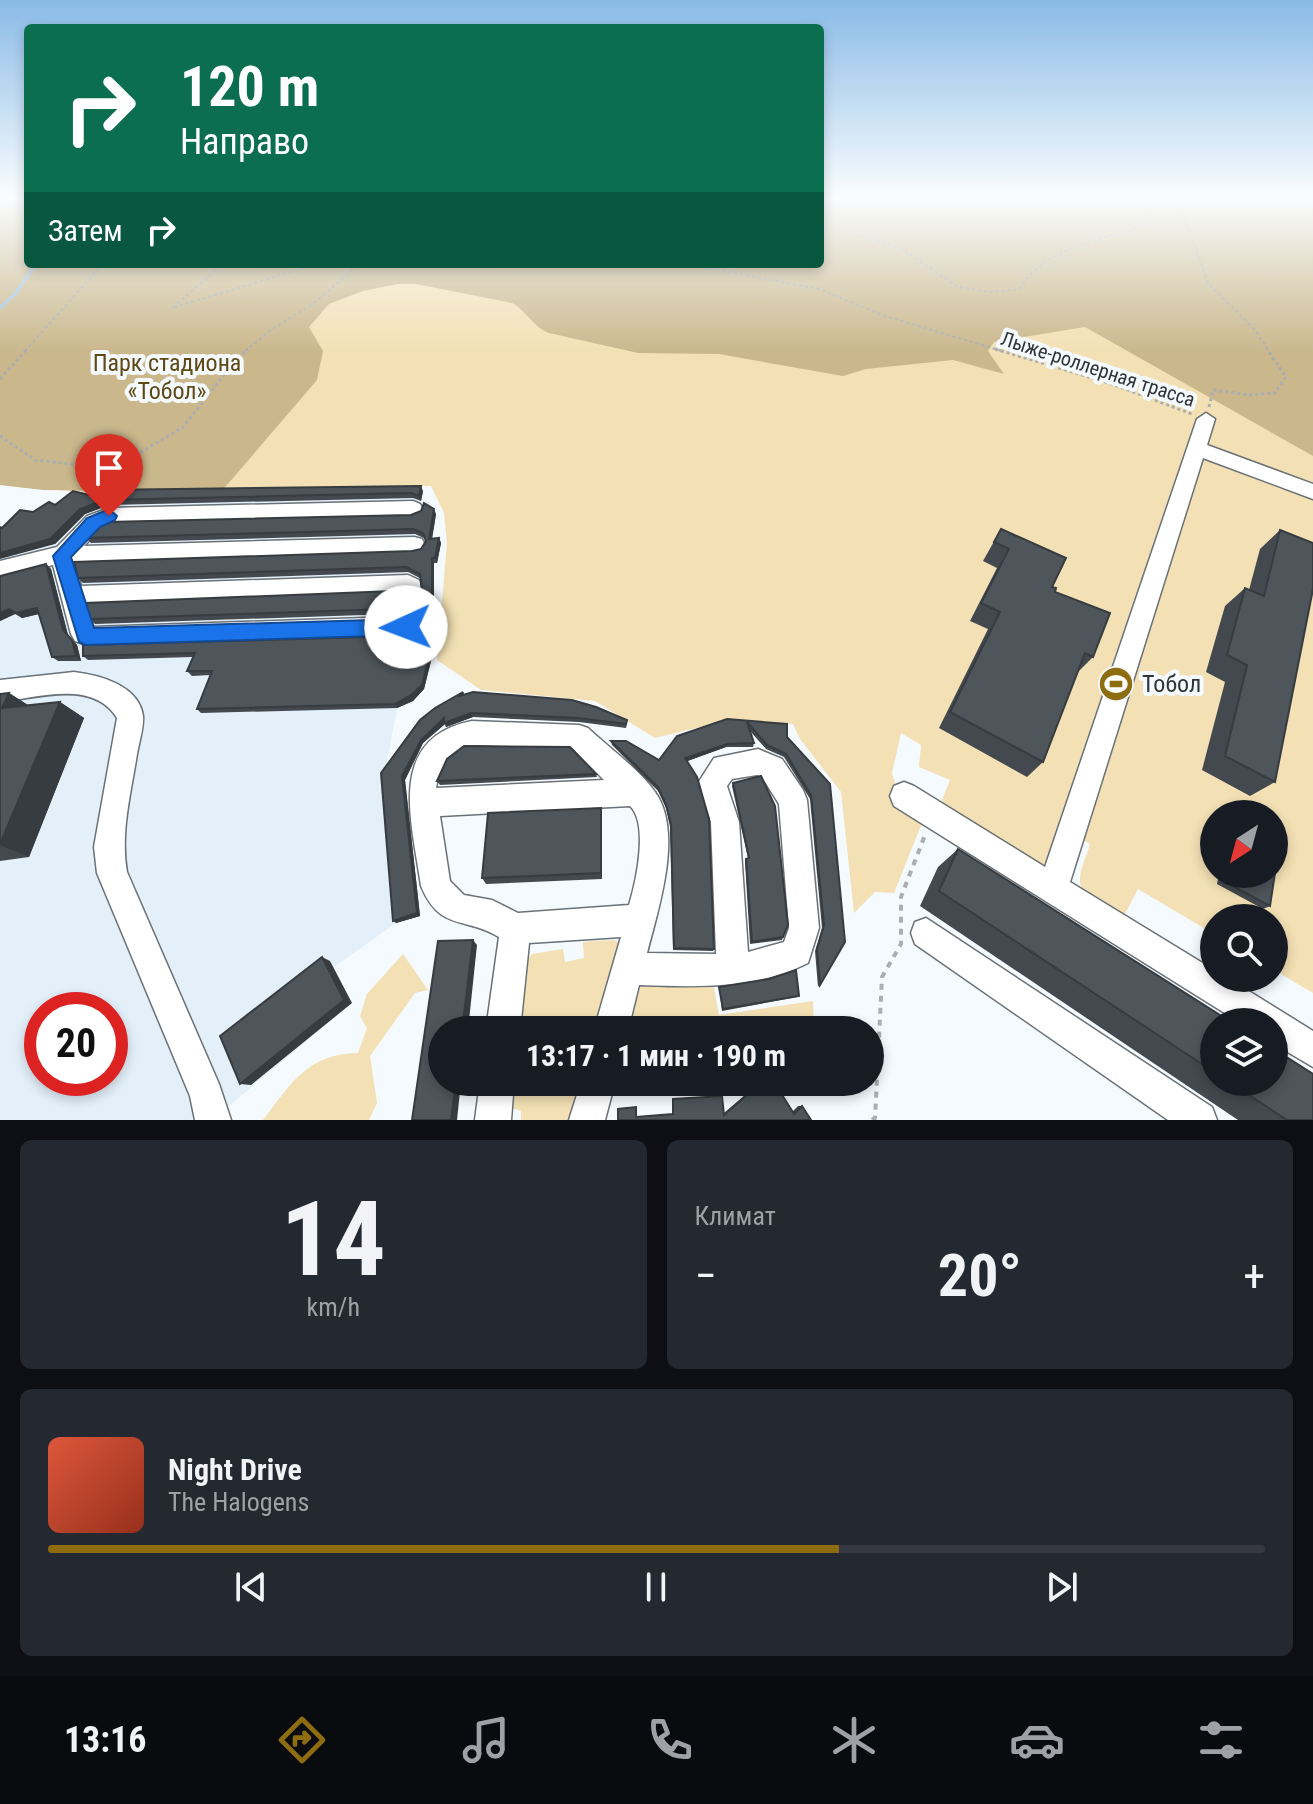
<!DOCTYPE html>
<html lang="ru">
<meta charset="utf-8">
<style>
body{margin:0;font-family:"Roboto Condensed",sans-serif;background:#242831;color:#f1f3f6;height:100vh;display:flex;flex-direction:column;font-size:30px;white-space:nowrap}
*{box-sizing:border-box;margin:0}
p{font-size:26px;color:#9ea1a6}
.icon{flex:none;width:44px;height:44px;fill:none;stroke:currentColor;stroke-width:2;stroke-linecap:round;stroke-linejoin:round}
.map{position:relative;height:1120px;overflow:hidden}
.details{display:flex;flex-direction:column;gap:20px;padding:20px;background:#0d0f14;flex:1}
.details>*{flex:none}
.banner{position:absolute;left:24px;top:24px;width:800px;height:244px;border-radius:8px;box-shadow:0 4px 12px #0003;background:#0b6e4f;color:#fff;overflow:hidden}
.needle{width:52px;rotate:216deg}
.fabs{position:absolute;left:1200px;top:800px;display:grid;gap:16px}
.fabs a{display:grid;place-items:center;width:88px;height:88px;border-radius:50%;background:#171b24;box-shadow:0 4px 12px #0003;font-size:40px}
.speed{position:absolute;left:24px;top:992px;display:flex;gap:16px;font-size:40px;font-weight:700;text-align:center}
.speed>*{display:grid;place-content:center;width:104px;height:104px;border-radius:50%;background:#171b24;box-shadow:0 4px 12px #0003;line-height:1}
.speed .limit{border:12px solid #d22;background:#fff;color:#111}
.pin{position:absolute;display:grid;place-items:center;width:68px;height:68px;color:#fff;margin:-82px -34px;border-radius:50% 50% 50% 0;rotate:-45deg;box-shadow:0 0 8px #0007}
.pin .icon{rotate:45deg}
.me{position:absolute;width:88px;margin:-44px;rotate:268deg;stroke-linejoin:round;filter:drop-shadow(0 0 6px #0008)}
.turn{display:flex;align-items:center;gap:28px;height:168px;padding:0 24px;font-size:36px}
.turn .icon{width:104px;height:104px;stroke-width:2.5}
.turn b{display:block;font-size:56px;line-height:68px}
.then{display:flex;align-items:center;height:76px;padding:0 24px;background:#0003;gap:16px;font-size:30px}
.big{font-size:60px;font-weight:700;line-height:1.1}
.details .widget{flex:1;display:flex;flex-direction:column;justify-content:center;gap:12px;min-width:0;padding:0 28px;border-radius:12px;background:#242831}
.details .dial{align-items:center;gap:0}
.dial b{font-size:104px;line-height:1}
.song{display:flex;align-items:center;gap:24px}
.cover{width:96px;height:96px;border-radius:12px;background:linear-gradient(135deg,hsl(10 70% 55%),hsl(10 70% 35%))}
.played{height:8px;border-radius:4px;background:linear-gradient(90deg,#8d6d10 65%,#363941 65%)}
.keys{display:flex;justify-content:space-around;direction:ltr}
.heat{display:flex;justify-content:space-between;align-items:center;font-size:44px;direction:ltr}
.details .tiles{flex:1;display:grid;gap:20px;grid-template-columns:1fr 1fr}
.widget:last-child{grid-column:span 2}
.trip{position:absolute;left:428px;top:1016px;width:456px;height:80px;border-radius:40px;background:#171b24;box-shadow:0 4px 12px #0003;font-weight:700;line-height:80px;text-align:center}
.dock{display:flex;height:128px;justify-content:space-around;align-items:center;background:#090b0e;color:#9ea1a6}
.dock .icon{width:56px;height:56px}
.dock .active{color:#8d6d10}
.dock b{font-size:36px;color:#f1f3f6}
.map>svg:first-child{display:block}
</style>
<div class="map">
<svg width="1313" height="1120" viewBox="0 0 1313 1120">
<rect width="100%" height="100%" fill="#f5fafe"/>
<!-- built -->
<path fill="#e3eff9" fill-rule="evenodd" d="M423,491L421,503L435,525L431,543H441L431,576L434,583V649L424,689L397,709L383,783L396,923L334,967L352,1003L212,1120H0V535L78,496ZM42,1010H110V1078H42Z"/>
<!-- green -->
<g fill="#f3e0b4" fill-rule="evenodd">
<path d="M820,196H1313V993L1274,970V918H1214V934L1138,889L1125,914C1105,914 1084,905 1080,882C1079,871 1087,855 1090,844L1064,829L1051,863L1034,867L945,809L942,800L950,780L919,767L921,745L901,733L892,773L904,811L922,823L894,893L875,892L854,913L841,792L800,739L793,724L725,721L655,738L595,701L481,690L437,660L447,543L444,513L431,486C290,490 141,501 0,485V356L63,300L820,264ZM1214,814H1274V874H1214Z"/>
<polygon points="614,940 622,944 597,1015 597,1030 510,1030 521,966 532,954 563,949 565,962 584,958 583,942"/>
<path d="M403,954L428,990L415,993L370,1056L377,1103L369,1120H263C292,1082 308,1054 358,1053L367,1028L360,1016L367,994Z"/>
<polygon points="638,980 713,983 719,1015 813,1001 814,1028 818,1030 617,1030"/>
<polygon points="510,1082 566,1082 582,1093 576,1120 521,1120 521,1111 506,1106"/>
</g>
<!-- forest -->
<path fill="#cab78c" d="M0,196H28V264H820V196H1313V456L1085,327L994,342L988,351L1004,374L953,360L866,369L843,376L719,354L638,353L549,333C533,327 527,311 512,303L416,284H398L363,291L329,304L309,327L323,351L317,380L221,492L43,490L0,485Z"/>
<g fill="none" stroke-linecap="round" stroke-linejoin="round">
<!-- stream -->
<polyline stroke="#9cc3e3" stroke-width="3" points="0,308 16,293 36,264"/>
<!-- minor casing -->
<g stroke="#6a7177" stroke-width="3">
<g id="minor">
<polygon points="1206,413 1215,419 1207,445 1313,484 1313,499 1203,458 1070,882 1214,970 1214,978 1228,978 1313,1031 1313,1067 1274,1044 1274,1022 1239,1022 894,806 890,796 894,786 904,782 914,786 1045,867 1197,419"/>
<path d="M413,501L420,504L423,509L420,514L413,517L111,524L101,528L84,546L414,537L422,539L425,545L422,551L414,553L75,564L81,586L408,575L419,580C426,592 421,621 414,634L406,637L91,647L75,641L71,634L53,565L0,579V561L57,547L87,516L109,508ZM399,593L395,617L93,627L87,605Z"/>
<path d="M74,672C99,675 139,685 143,716C144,727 139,743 137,754C131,793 120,833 127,872L219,1084L231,1120H195L190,1096L97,873L94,847L117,718C93,679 37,698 0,702V680Z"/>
<path d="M472,721L579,725L588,728C608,747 640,770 655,792C684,832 658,910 647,953L716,954L711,822L698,783L714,758L758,749L782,759L803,790L807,800L819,928L808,963C754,990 698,987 639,985L628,1030H594L621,937L529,943L520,1030H486L499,937C465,916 440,932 421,886C412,822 385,738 472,721ZM472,745L572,748L604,780L436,788C439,767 451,750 472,745ZM757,775L762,777L779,804L789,928L784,942L748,952L739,822L727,786L732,779ZM630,806C649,824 636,882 629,905L518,913L492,900L464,895L450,881L440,816Z"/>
<polygon points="926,918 1212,1107 1217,1120 1168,1120 915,944 911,933 915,922"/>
<polygon points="480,1082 514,1082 511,1120 475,1120"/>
<polygon points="581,1082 615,1082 605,1120 569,1120"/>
</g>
</g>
<!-- path-far2 -->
<g stroke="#aaaeb1" stroke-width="2" stroke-dasharray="3 3" stroke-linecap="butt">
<path d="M820,222L902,249L958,287L991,292L1020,289C1043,249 1096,241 1137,228L1146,217L1145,208L1153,197H1169L1180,205L1208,283L1255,330L1269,351"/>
<polyline points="217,264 214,272 172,308 317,264"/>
<polyline points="687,264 819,289 885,316 1002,351"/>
<polyline points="25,351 103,264"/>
<polyline points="245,351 271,330 317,301 359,264"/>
</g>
<!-- path-far1 -->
<g stroke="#aaaeb1" stroke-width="3" stroke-dasharray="3 3" stroke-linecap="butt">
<polyline points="995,349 1109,383 1192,414"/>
<polyline points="0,379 27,349"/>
<polyline points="1209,407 1213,390 1249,395 1275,393 1286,377 1267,349"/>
<polyline points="0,436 35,460 89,466 138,454 183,427 238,357 248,349"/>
</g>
<!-- path -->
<polyline stroke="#aaaeb1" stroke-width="4" stroke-dasharray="6 6" stroke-linecap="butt" points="872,1120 875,1118 882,977 901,944 901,897 925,835"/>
<!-- minor -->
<use href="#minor" fill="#fff" fill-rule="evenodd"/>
</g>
<!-- wall -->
<g fill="#43494e">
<polygon points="423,491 421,501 413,498 109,505 85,514 55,544 2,528 33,512 89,495"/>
<polygon points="436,514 432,539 439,538 441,543 437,563 434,563 434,649 424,689 413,701 397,708 201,713 197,709 210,675 192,676 187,671 193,657 88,660 83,656 404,636 414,631 423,602 420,578 408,572 83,583 78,578 412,551 421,549 426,541 424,538 415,534 91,543 86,538"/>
<polygon points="1001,529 1052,587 1093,657 1077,673 1043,762 1027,777 939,728 988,629 970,621 997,568 983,561"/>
<polygon points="1280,530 1275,782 1250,796 1202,770 1225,682 1206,672 1225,606 1245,588 1249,590 1260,549"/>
<polygon points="46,564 51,569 68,635 77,645 81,661 58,661 52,657 39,614 22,618 15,614 0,621 0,576"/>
<polygon points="395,596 392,614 95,624 90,619"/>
<polygon points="463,692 465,695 627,724 626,728 579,722 473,717 446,727 445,724 423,743 405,780 420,916 396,923 381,773"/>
<polygon points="9,693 28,705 60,702 84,718 29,857 0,861 0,694"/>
<polygon points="727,719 787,724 787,737 830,784 845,942 818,987 815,951 822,928 810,799 784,757 766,749 750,731 754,743 753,747 726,747 687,761 714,949 713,951 673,950 670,827 666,808 658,791 612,745 611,741 659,760"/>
<polygon points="596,774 597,777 440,785 437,781"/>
<polygon points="733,783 783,937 782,940 750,944 745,862 746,859 748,858 732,786"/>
<polygon points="601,808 602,815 602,879 486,884 482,878"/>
<polygon points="958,849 1214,1022 1214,1082 1274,1082 1313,1120 1238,1120 920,906 938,867"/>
<polygon points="1219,874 1274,874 1270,906 1263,909 1217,884"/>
<polygon points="719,987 799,996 797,997 722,1011"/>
<polygon points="760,1082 774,1082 792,1112 798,1106 802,1106 811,1120 637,1117 673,1114 724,1113"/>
</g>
<!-- shaded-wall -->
<g fill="#373c40">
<polygon points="421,486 423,491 421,501 419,496"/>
<polygon points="104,500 109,505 85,514 55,544 0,559 0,553 80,509"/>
<polygon points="434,509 436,514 431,544 429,539"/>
<polygon points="439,538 441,543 437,563 435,558"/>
<polygon points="432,558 434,563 434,649 424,689 413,701 397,708 395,704 410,696"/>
<polygon points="46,564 51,569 68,635 77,645 81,661 76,656 63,630"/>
<polygon points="393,591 395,596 392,614 390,609"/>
<polygon points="37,608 43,613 22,618 16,613"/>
<polygon points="9,609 15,614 0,621 0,613"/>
<polygon points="9,693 34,709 2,708"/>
<polygon points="60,702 84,718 29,857 0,845"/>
<polygon points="471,713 473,717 446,727 445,724 423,743 405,780 420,916 396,923 393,921 402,776 421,740 444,718"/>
<polygon points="727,744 726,747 685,762 685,758"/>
<polygon points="601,808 602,815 602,879 601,873"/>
<polygon points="473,940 477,945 468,1030 462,1030"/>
<polygon points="322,957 330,961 352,1003 251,1085 240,1084"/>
<polygon points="456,1082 461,1082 457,1120 451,1120"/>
</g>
<!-- building -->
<g fill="#4e555b" stroke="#373c40" stroke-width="2">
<polygon points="421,486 419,496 411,493 104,500 80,509 50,539 0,553 0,527 2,528 20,510 33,512 49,502 55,505 73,491 89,495 97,490"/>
<polygon points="424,503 434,509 429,539 439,538 435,558 432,558 432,645 422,685 410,696 395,704 197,709 212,671 187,671 195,653 83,656 83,645 404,636 414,631 423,602 420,574 406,567 78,578 74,562 412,551 421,549 426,541 423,533 413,529 86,538 98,526 107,522 411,515 421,511"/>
<polygon points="1001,529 1066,558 1052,587 1056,588 1055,592 1110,613 1093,657 1085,653 1043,762 950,712 1000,612 981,603 1009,549 994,542"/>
<polygon points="1280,530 1313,543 1313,589 1275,782 1225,756 1247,665 1227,655 1245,588 1264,596"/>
<polygon points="46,564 63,630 72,640 76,656 52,657 37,608 16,613 9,609 0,613 0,576"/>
<polygon points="393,591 390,609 90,619 86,603"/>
<polygon points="463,692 460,696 473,692 572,700 596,707 627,720 626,724 578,718 471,713 444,723 444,718 421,740 402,776 417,913 393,921 381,773 420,720 435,708"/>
<polygon points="9,693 2,708 60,702 0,844 0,694"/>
<polygon points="727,719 787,724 787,737 830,784 845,942 820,985 817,949 824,925 811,795 786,754 767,745 747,722 754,743 727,744 685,758 697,777 709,819 714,949 674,948 671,824 666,805 658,787 611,741 626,741 659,760 677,736"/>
<polygon points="464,746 570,747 596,774 437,781 447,759"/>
<polygon points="761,776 775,806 788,925 783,937 752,942 746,859 749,858 733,783"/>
<polygon points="601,808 601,873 482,878 488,813"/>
<polygon points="958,849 1231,1022 1214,1022 1214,1072 939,891"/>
<polygon points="1274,851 1278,853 1270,906 1223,881 1225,874 1274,874"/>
<polygon points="473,940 462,1030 442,1030 442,1082 456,1082 451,1120 412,1120 438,941"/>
<polygon points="322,957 344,1000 240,1084 220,1036"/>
<polygon points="796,970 799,996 723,1009 719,987 769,979"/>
<polygon points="1274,1049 1313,1074 1313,1120 1287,1120 1229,1082 1274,1082"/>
<polygon points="762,1082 774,1082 794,1114 802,1106 811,1120 618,1120 618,1109 636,1107 636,1117 673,1114 673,1099 722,1096 724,1115"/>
</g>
<!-- sky -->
<linearGradient id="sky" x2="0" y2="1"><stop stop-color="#89bae6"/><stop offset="0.56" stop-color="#fafdff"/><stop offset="1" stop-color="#fafdff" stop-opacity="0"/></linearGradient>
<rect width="1313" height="353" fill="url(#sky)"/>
<!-- route -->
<polygon fill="#1a73e8" stroke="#114b97" stroke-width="2" points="109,509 117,516 115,520 100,527 71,557 94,628 406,619 413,621 416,627 413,633 406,635 86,645 79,642 53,556 87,518"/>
<!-- icons -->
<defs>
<g id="stadium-disc" transform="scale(1.8)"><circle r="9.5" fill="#8d6d10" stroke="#f5fafe"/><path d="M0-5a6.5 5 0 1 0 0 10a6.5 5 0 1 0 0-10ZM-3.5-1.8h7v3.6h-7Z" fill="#fff"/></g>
</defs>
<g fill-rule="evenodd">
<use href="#stadium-disc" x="1116" y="684"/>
</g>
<g text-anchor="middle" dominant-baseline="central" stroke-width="8" stroke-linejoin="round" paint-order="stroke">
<!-- far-street labels -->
<g font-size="20" fill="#303436" stroke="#f5fafe">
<text transform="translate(1098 369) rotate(18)">Лыже-роллерная трасса</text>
</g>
<!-- park labels -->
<g font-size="24" fill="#5e4915" stroke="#f5fafe">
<text x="167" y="363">Парк стадиона<tspan x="167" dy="28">«Тобол»</tspan></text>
</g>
<!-- poi labels -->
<g font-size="24" fill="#303436" stroke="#f5fafe" text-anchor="start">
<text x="1142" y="684">Тобол</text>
</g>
</g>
</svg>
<div class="fabs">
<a><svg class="needle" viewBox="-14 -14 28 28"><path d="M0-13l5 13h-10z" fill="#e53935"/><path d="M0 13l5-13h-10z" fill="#9ea1a6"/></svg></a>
<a><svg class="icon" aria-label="search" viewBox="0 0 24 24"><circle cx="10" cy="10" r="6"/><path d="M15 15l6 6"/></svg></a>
<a><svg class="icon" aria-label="layers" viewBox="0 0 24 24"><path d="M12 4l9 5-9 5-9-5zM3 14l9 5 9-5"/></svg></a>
</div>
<div class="speed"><div class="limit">20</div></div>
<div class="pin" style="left:109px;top:516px;background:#d93025"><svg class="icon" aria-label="arrive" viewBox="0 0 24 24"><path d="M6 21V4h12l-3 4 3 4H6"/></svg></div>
<svg class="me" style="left:406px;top:627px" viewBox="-20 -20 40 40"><circle r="19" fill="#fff"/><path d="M0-13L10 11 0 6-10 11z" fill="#1a73e8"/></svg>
<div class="trip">13:17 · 1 мин · 190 m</div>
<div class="banner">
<div class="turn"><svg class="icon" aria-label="right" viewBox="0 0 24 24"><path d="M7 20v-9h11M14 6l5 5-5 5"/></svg><div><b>120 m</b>Направо</div></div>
<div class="then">Затем<svg class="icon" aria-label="right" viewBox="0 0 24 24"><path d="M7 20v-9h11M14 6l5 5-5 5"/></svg></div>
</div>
</div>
<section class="details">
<div class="tiles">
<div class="widget dial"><b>14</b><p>km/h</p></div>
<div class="widget"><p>Климат</p>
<div class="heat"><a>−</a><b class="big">20°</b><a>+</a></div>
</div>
<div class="widget">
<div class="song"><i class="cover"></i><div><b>Night Drive</b><p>The Halogens</p></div></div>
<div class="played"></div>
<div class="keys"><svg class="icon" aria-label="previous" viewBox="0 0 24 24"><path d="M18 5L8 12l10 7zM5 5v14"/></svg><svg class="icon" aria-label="pause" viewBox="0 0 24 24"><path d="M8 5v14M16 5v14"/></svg><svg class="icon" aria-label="next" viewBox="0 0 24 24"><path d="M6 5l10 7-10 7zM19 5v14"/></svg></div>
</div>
</div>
</section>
<nav class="dock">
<b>13:16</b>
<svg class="icon active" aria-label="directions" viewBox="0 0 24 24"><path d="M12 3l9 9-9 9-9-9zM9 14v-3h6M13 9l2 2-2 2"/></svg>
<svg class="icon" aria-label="music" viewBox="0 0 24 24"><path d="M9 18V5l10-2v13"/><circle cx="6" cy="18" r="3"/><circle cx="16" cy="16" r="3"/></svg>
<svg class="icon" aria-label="phone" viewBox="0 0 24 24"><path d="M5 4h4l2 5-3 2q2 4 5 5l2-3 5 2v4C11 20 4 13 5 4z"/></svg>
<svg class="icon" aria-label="climate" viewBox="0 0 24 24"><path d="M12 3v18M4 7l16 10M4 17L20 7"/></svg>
<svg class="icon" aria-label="car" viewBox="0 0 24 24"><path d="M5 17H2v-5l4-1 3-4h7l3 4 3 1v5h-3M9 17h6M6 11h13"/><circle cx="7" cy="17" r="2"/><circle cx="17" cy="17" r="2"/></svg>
<svg class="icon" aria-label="filters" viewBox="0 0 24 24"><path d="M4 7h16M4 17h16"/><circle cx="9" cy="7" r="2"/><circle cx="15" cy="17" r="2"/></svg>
</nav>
